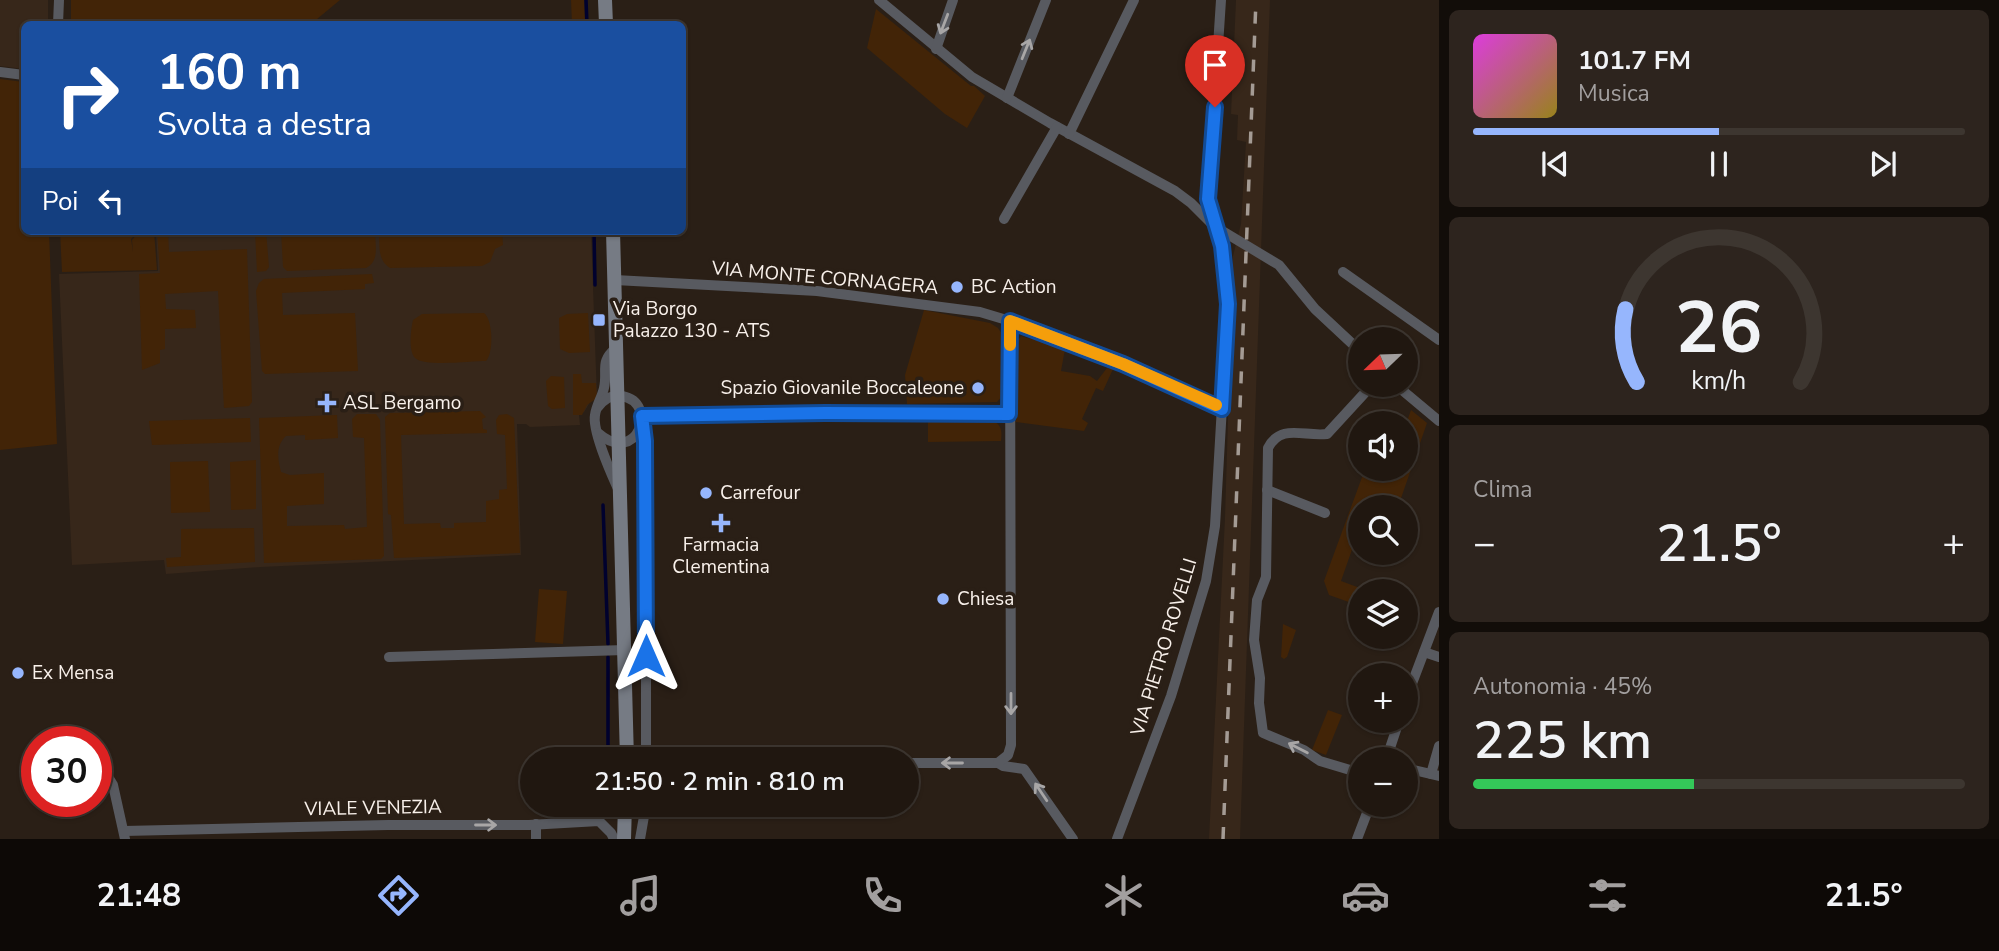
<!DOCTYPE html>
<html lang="it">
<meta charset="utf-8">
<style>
body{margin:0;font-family:"Nunito Sans",sans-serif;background:#2d241e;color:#f1f3f6;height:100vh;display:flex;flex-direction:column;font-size:26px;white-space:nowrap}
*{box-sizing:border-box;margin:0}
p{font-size:23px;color:#a29f9f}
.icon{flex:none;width:38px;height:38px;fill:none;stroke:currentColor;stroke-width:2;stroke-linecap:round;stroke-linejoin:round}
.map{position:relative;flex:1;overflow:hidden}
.drawer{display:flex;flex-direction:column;gap:10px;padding:10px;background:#120d09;width:560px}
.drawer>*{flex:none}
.banner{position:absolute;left:21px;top:21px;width:665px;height:214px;border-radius:10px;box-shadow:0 2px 5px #0004,0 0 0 2px #3d3630;background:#1a4fa0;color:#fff;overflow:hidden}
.needle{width:46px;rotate:247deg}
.fabs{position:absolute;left:1348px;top:327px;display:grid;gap:14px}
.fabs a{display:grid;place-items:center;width:70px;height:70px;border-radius:50%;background:#201710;box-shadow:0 2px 5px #0004,0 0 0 2px #3d3630;font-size:35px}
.speed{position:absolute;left:21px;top:726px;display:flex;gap:14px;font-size:35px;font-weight:700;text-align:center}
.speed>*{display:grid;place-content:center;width:91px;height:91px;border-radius:50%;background:#201710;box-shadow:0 2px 5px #0004,0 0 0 2px #3d3630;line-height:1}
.speed .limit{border:10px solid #d22;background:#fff;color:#111}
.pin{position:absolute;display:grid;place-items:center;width:60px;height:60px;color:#fff;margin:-72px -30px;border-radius:50% 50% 50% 0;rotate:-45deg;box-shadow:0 0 7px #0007}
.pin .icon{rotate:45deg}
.me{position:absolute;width:77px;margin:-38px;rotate:0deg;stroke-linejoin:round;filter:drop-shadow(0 0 5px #0008)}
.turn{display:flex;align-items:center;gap:24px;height:147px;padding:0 21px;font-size:32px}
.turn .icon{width:91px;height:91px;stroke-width:2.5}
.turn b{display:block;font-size:49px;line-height:60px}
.then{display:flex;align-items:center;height:66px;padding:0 21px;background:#0003;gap:14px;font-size:26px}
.big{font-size:52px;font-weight:600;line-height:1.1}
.drawer .widget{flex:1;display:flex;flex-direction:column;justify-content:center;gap:10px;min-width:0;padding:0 24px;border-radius:10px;background:#2d241e}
.drawer .dial{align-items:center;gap:0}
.dial svg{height:182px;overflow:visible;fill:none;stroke:#3d3630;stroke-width:7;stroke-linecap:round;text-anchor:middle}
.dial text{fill:#f1f3f6;stroke:none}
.song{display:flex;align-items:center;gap:21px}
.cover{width:84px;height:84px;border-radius:10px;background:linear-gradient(135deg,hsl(300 70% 55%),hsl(50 70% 35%))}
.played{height:7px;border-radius:4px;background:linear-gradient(90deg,#96b6fd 50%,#3d3630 50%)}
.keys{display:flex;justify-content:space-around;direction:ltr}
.heat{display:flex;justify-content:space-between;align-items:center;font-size:38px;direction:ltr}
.charge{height:10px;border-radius:5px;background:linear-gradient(90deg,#34c759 45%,#3d3630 0)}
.trip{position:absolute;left:520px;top:747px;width:399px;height:70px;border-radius:35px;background:#201710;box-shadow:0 2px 5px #0004,0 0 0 2px #3d3630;font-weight:600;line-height:70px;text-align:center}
.dock{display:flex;height:112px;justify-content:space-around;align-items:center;background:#0d0906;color:#a29f9f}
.dock .icon{width:49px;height:49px}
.dock .current{color:#96b6fd}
.dock b{font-size:32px;color:#f1f3f6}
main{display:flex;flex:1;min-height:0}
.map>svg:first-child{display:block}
</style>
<main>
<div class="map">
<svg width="1439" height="839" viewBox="0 0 1439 839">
<rect width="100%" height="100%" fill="#2a1f16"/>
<!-- built -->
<g fill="#37271a">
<polygon points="0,0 48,0 48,24 24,24 24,69 0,66"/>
<polygon points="1236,0 1270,0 1266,111 1240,839 1209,839 1225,518 1233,256 1241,224 1246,142 1237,140 1238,115 1231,114"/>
<polygon points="156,231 591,231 597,398 590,402 584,412 579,415 580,425 530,427 526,424 517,424 521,555 261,567 166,574 164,560 72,565 59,274 158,271"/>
</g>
<!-- green -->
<g fill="#422407">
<polygon points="71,0 340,0 311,24 200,24 193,19 185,24 71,24"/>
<polygon points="571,0 584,0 585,24 572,24"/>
<polygon points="876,9 971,86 974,86 985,96 967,128 945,114 867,48"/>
<polygon points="0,79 24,82 24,231 49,231 57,444 0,450"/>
<polygon points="60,231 145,231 137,233 131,239 133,252 132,240 137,234 154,231 157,270 62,272"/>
<polygon points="157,231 180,231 168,232 169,252 247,249 252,402 249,406 224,408 218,291 165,294 166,309 195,310 196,328 165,329 165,349 160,350 160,363 142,370 139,274 160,273"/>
<polygon points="255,231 266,231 269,267 266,271 257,272"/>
<path d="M281,231H375C375,245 380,261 366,268L287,271L283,267Z"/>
<path d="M379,231H502L503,245L495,249L490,262L482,266L390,268C377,260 380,245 379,231Z"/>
<polygon points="372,274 374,283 365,284 365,289 282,293 283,315 355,313 358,371 265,374 262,371 256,291 259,283 264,279"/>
<polygon points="924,310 990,323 998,328 1002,334 1003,395 997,402 907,404 905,375"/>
<path d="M484,313C493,320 494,353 486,361C471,361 425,367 415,358C408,350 411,329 413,320L422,314Z"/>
<polygon points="588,313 590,352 569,353 560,349 559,318 567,314"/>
<polygon points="1021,336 1065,349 1061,371 1090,376 1097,381 1107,368 1113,369 1103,391 1096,388 1082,419 1088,423 1084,431 1016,422 1014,344"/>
<polygon points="573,374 581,374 582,383 596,383 597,398 587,405 582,415 573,415"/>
<polygon points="551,376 564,377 565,408 552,409 548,406 546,381"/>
<polygon points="1411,410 1427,423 1398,507 1360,508 1360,542 1355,541 1341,581 1368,591 1360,592 1360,606 1329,595 1324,581 1365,469 1405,469 1405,427"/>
<polygon points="480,411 486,417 482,419 483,429 487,430 487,433 401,435 404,524 440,523 441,528 454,528 454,523 486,522 486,501 499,499 499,490 507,489 505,435 497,434 496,420 499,415 507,414 514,418 520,553 394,558 391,515 388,514 385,417 390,413"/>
<path d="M357,414H376L380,420L384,556L381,559L264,563L259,418L337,415L338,438L305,440V435L286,436C275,446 278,460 281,472L290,475L324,473V504L287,506V526L344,525L345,529L367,527L364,438L353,437L352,419Z"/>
<polygon points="250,418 251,442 152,445 149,421"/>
<path d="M928,420H993C1002,426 1002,431 1001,441L928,442Z"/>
<polygon points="256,460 256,509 231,510 230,462"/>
<polygon points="208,461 210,512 171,513 170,462"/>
<polygon points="254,528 255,562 167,567 166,558 181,557 181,529"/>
<polygon points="539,589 567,591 563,644 535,642"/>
<polygon points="1283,624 1296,630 1287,657 1284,659 1281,657"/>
<polygon points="1328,710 1342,715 1326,755 1312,750"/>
</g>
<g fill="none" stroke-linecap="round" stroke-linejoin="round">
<!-- stream -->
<g stroke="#00012e" stroke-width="3.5">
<polyline points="586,0 587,24"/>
<polyline points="594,231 595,285"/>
<polyline points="603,505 608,644"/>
<polyline points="608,760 608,657"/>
</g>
<!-- street -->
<g stroke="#585a60" stroke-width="10">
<polyline points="879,0 972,77 1050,123 1175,191 1191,203 1214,226 1279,265 1315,309 1360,351"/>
<polyline points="58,24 59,0"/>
<polyline points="936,49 953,0"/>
<polyline points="0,72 24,75"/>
<polyline points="1007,98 1046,0"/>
<polyline points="1069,134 1134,0"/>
<polyline points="1004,219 1057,127"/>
<polyline points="1343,272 1439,340"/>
<polyline points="615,280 817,291 980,312 1010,321 1123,364 1222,409"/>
<path d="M616,348C599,362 608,370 604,388C602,397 596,406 595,415C592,431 611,473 618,489"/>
<polyline points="1396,385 1439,421"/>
<polyline points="642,416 825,413 1009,414"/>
<polyline points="642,422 645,441 646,518 646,760"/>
<path d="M598,433C637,467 660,403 622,396C613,394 604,399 598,407"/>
<polyline points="1267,490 1325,513"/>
<polyline points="1424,652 1439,657"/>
<polyline points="389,657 625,650"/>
<polyline points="1405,702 1439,612"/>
<polyline points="1386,760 1399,721"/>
<polyline points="906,763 998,763 1003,766 1024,769 1073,839"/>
<polyline points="998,763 1008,755 1011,745 1010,321"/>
<polyline points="1405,768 1439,776"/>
<path d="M1360,773L1320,761L1304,750L1263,733L1259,703L1260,678L1254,640L1257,600L1266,577L1268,448C1281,423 1304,437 1327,434L1372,385"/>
<polyline points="1431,774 1439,746"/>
<polyline points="96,775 108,777 113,785 125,839"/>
<polyline points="124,831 388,825 529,825 599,821 611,833 614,839"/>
<polyline points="536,839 536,824"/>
<polyline points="640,839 646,805"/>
<polyline points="1117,839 1171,696 1206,581 1215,526 1228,304 1222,246 1208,199 1221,0"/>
<polyline points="1357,839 1370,805"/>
</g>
<!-- secondary -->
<g stroke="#767b84" stroke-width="14">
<polyline points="605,0 606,24"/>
<polyline points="613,231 627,760"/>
<polyline points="624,839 625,805"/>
</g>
<!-- rail -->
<polyline stroke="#a49b94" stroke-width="3.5" stroke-dasharray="12 12" stroke-linecap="butt" points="1223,839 1256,0"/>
</g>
<!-- one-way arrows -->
<defs><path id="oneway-shaft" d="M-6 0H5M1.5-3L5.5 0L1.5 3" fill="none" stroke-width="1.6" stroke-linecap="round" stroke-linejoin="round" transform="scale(1.75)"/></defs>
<g stroke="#a8a6a6">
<use href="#oneway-shaft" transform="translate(944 24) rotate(111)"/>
<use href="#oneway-shaft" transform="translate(1026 49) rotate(-68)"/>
<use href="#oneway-shaft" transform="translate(1011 704) rotate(90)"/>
<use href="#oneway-shaft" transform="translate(1298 748) rotate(-153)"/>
<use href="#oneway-shaft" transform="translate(952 763) rotate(180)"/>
<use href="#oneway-shaft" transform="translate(1041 792) rotate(-124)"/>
<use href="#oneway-shaft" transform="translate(486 825)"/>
</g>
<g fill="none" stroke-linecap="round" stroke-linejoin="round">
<!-- route casing -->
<g stroke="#114b97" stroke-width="18">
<polyline id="route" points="646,656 645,441 642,416 825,413 1009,414 1010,321 1123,364 1222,409 1228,304 1222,246 1208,199 1215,107"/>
</g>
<!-- route -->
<use href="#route" stroke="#1a73e8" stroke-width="12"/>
<!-- slow -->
<polyline stroke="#f59e0b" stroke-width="12" points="1010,345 1010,321 1123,364 1216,405"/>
</g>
<!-- markers -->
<g fill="#96b6fd" stroke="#2a1f16" stroke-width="2.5">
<circle cx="957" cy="287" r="7"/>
<rect x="592" y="313" width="14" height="14" rx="3.5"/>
<circle cx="978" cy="388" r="7"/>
<path d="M323.5 392.5h7v7h7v7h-7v7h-7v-7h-7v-7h7z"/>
<circle cx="706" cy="493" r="7"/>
<path d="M717.5 512.5h7v7h7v7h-7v7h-7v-7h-7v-7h7z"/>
<circle cx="943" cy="599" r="7"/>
<circle cx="18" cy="673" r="7"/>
</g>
<g text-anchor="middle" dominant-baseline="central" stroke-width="7" stroke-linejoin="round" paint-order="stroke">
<!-- street labels -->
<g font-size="19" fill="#f9f1eb" stroke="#2a1f16">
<text transform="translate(825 278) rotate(5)">VIA MONTE CORNAGERA</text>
<text transform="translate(1164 647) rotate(-73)">VIA PIETRO ROVELLI</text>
<text transform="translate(373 808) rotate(-1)">VIALE VENEZIA</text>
</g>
<!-- poi labels -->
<g font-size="19" fill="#f9f1eb" stroke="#2a1f16" text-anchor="start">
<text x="971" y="287">BC Action</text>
<text x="613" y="309">Via Borgo<tspan x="613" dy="22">Palazzo 130 - ATS</tspan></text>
<text x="964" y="388" text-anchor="end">Spazio Giovanile Boccaleone</text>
<text x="343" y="403">ASL Bergamo</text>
<text x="720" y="493">Carrefour</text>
<text x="721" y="545" text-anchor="middle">Farmacia<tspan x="721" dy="22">Clementina</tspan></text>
<text x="957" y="599">Chiesa</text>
<text x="32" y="673">Ex Mensa</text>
</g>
</g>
</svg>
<div class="fabs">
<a><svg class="needle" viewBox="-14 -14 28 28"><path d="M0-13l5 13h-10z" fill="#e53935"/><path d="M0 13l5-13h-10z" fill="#a29f9f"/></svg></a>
<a><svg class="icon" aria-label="sound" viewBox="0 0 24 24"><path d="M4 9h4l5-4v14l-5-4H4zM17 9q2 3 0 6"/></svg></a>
<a><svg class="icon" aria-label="search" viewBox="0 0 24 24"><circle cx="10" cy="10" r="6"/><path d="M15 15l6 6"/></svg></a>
<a><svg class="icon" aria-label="layers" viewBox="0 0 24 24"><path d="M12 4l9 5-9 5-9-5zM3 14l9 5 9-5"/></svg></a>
<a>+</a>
<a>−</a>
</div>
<div class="speed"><div class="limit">30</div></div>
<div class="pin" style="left:1215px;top:107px;background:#d93025"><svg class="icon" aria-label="arrive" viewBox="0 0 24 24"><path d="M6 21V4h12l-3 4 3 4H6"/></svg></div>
<svg class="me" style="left:646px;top:656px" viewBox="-20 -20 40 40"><path d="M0-17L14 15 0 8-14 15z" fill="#1a73e8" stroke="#fff" stroke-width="4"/></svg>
<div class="trip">21:50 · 2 min · 810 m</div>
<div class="banner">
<div class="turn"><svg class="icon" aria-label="right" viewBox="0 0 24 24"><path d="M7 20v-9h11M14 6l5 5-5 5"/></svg><div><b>160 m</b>Svolta a destra</div></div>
<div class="then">Poi<svg class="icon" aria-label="left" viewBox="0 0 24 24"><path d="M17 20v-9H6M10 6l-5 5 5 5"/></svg></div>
</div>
</div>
<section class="drawer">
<div class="widget">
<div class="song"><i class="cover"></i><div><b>101.7 FM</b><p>Musica</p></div></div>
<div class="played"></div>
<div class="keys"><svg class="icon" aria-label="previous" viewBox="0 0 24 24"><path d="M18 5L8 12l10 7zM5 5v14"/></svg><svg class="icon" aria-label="pause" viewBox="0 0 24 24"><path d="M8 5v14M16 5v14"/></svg><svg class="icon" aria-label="next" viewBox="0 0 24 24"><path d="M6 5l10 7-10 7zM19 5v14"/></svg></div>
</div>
<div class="widget dial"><svg viewBox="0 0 100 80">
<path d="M14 69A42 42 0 1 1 86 69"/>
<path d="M14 69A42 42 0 0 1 9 37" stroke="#96b6fd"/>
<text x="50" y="56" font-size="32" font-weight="700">26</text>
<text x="50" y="72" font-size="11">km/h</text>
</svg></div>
<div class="widget"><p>Clima</p>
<div class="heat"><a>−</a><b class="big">21.5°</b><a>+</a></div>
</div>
<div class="widget"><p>Autonomia · 45%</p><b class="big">225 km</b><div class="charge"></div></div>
</section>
</main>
<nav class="dock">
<b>21:48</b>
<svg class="icon current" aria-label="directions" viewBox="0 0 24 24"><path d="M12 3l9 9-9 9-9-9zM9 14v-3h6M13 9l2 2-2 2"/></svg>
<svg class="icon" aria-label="music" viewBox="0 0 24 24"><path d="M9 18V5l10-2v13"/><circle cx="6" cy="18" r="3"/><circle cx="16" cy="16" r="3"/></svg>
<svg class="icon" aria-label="phone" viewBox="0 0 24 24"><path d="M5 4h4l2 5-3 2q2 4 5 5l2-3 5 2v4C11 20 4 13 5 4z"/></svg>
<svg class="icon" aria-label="climate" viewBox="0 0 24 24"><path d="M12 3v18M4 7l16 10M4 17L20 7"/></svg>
<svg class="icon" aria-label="car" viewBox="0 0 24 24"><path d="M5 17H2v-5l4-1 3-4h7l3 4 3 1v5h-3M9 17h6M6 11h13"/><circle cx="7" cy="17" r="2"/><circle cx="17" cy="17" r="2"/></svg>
<svg class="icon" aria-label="filters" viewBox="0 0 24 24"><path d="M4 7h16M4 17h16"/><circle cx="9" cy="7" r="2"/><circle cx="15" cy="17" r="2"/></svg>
<b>21.5°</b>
</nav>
